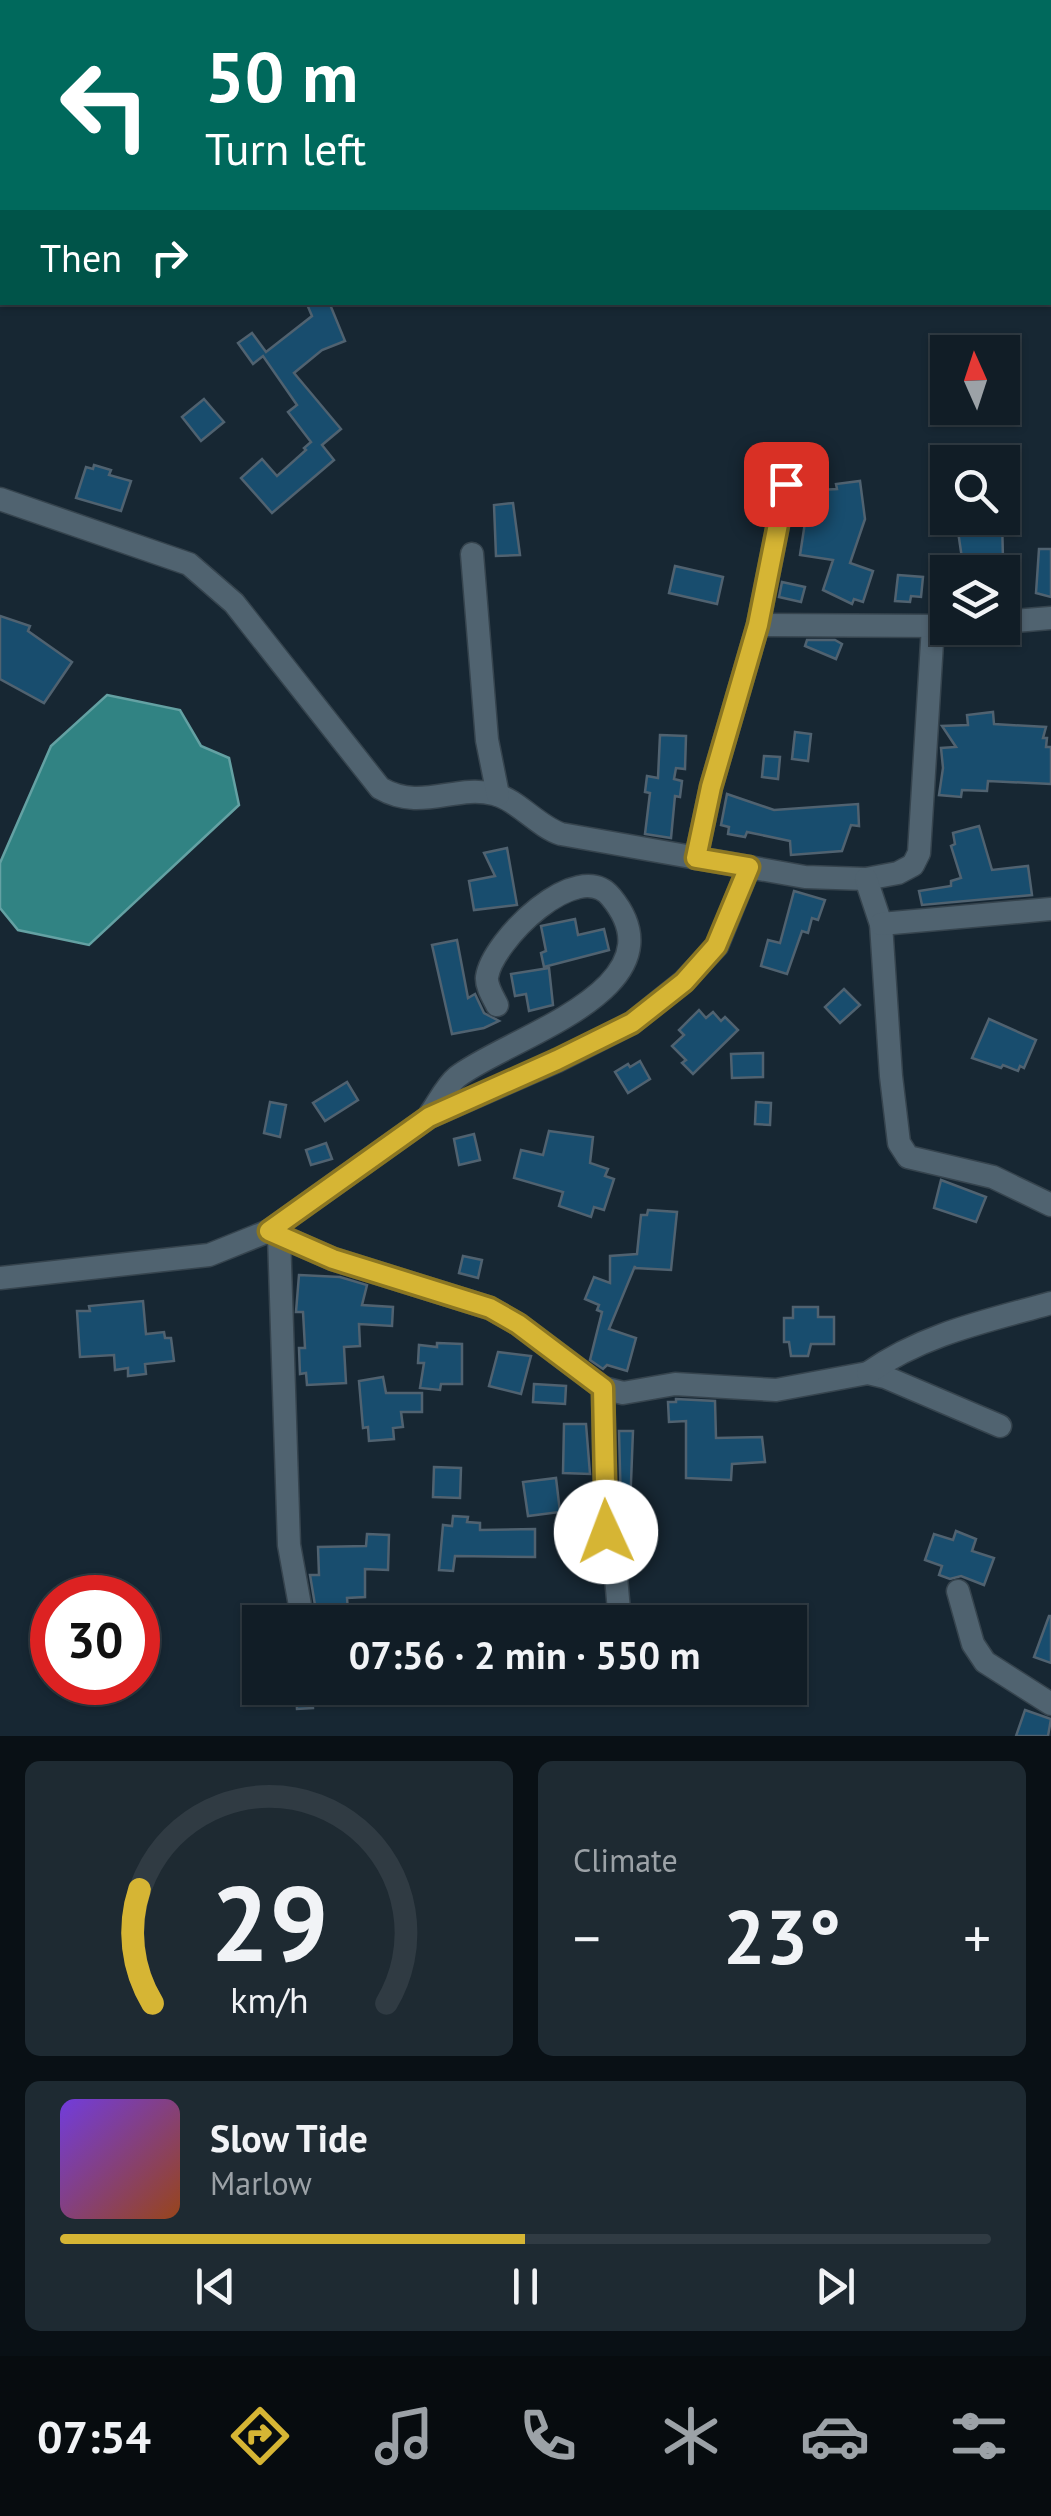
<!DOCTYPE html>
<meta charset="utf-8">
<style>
body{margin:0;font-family:"PT Sans",sans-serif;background:#1e2a32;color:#f1f3f6;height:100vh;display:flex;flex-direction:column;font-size:38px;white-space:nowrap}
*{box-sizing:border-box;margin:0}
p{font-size:32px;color:#9ca2a7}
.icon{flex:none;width:55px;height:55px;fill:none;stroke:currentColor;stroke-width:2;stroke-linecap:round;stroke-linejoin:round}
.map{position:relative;height:1736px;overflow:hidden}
.side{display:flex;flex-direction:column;gap:25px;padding:25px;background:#091015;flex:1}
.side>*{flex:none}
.hud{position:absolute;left:0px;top:0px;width:1052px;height:305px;box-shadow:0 2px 8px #0004,0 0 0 2px #303b43;background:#00695c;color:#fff;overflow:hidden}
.needle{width:65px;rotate:357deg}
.controls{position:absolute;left:930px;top:335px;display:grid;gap:20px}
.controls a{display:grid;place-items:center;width:90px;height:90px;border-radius:0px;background:#111d26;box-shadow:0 2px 8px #0004,0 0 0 2px #303b43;font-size:50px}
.speed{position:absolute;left:30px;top:1575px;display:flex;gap:20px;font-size:50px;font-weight:700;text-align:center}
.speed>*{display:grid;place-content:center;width:130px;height:130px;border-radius:50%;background:#111d26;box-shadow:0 2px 8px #0004,0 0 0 2px #303b43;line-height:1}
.speed .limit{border:15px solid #d22;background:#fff;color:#111}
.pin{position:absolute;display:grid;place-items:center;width:85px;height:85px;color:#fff;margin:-42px;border-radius:20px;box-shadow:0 5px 15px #0006}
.me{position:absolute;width:110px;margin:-55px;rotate:358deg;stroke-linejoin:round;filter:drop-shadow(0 0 8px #0008)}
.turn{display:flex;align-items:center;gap:35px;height:210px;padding:0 40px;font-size:45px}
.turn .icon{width:130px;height:130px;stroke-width:2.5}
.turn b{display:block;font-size:70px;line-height:85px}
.then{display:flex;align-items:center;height:95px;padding:0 40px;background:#0003;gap:20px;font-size:38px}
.big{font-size:75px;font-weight:700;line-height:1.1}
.side .card{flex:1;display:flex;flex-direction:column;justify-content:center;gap:15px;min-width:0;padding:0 35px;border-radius:15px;background:#1e2a32}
.side .dial{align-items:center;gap:0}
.dial svg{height:260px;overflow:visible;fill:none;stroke:#303b43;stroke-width:7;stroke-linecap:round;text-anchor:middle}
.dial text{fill:#f1f3f6;stroke:none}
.song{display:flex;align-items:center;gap:30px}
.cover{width:120px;height:120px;border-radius:15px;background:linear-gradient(135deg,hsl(260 70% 55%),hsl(20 70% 35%))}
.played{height:10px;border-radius:5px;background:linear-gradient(90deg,#d6b534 50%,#303b43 50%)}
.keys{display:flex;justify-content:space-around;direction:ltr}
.heat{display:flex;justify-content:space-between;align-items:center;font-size:55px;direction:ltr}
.side .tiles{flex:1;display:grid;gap:25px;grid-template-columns:1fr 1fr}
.card:last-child{grid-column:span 2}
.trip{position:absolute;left:242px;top:1605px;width:565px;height:100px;border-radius:0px;background:#111d26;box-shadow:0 2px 8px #0004,0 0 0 2px #303b43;font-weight:700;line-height:100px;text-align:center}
.menu{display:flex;height:160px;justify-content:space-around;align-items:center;background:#070c0f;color:#9ca2a7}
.menu .icon{width:70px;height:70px}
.menu .selected{color:#d6b534}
.menu b{font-size:45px;color:#f1f3f6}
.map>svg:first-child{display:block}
</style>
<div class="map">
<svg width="1051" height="1736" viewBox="0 0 1051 1736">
<rect width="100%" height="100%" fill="#172733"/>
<!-- water -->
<polygon fill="#318383" stroke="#64a1a3" stroke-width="2.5" points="107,695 180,710 201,746 229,758 239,805 89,945 18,930 0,908 0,863 51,746"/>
<!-- building -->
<g fill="#184d6e" stroke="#506270" stroke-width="2.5">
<polygon points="306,302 329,302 345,341 322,350 294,373 341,429 322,445 334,460 272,513 241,478 262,459 277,476 306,450 304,448 311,442 288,412 297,405 263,356 253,364 238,343 252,333 266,352 312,316"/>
<polygon points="204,399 224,422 201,441 182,417"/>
<polygon points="94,465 111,470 109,475 131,481 121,511 76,498 86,467 93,469"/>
<polygon points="860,481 865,519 850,563 873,571 863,602 854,599 852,604 823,590 833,560 800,555 806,516 795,516 800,491 837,489 836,484"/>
<polygon points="513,503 520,555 496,556 494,505"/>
<polygon points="956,518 1002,518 1003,560 963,565"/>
<polygon points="1039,549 1051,549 1051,597 1036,593"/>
<polygon points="675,566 723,577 717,604 669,593"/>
<polygon points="898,575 923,577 921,597 911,596 910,602 895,601"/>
<polygon points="782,582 805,587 801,602 779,597"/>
<polygon points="0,616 30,626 28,631 72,662 44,703 0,679"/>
<polygon points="807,640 835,640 842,644 836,659 805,646"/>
<polygon points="993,712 994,724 1046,727 1043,738 1047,738 1046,747 1051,747 1051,784 988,781 987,791 962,790 961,797 939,795 943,768 941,748 956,747 942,726 968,725 967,715"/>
<polygon points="795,732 811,734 808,761 792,759"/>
<polygon points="660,735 686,736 685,769 676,768 674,779 682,781 680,797 675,796 671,838 645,834 650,793 645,792 647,776 658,778"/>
<polygon points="764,756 780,757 778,779 762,777"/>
<polygon points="727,794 774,810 858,804 859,826 851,825 842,851 791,855 790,841 747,832 745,837 728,834 729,827 721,825"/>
<polygon points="979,826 992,870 1028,866 1032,895 922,905 919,891 951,886 951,881 961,878 951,846 955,844 953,833"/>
<polygon points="507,848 517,905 474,910 469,881 495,876 484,853"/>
<polygon points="794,891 825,900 818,920 812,918 808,933 802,931 787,974 761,966 768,940 780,943"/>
<polygon points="575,919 578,935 604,929 609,950 544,967 541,953 546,951 541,926"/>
<polygon points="457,940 468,998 475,994 484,1013 499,1021 484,1028 452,1034 432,945"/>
<polygon points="549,968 553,1005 529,1011 526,994 515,996 511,974"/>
<polygon points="844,989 860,1005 840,1023 825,1007"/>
<polygon points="699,1010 706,1018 713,1012 721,1021 725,1017 738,1030 693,1074 682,1063 686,1060 672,1046 684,1035 679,1030"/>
<polygon points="989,1019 1036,1040 1024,1068 1020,1066 1018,1071 1003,1065 1001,1068 972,1058"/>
<polygon points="763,1053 763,1077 732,1078 731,1054"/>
<polygon points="640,1061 650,1079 628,1093 615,1072 628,1064 630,1067"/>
<polygon points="347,1082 358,1100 325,1121 313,1103"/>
<polygon points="270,1102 286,1105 280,1137 264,1133"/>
<polygon points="756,1102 771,1103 770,1125 755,1124"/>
<polygon points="549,1131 593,1137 590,1163 608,1169 605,1176 614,1179 604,1210 594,1207 591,1217 559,1206 563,1192 514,1178 521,1150 543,1155"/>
<polygon points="474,1134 480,1160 459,1165 454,1139"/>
<polygon points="326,1143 332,1159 311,1165 306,1150"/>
<polygon points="941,1180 986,1197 976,1222 934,1208"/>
<polygon points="648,1210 677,1212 671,1270 635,1268 635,1266 609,1329 636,1338 627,1371 607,1365 603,1369 590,1360 602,1312 597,1310 599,1305 585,1299 594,1277 610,1283 610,1256 637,1254 641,1215 647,1215"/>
<polygon points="463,1256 482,1260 478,1278 459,1273"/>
<polygon points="299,1275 340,1277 367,1285 362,1305 393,1307 392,1326 359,1324 360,1346 344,1347 346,1383 307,1385 306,1373 300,1374 299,1348 305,1348 303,1312 296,1312"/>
<polygon points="143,1301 146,1334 164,1332 165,1338 171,1338 174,1361 145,1364 146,1374 128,1376 128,1368 115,1370 114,1355 80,1357 77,1311 90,1311 89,1306"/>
<polygon points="793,1307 818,1307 818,1317 834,1317 834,1344 811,1344 808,1356 791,1356 789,1342 784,1342 784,1318 793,1318"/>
<polygon points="437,1343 462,1344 462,1384 441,1384 440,1390 420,1388 424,1363 418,1363 419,1345 437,1347"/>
<polygon points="498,1352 531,1356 521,1394 489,1386"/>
<polygon points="383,1377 386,1393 422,1393 422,1412 401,1412 403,1427 393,1428 394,1439 369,1441 368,1427 363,1428 359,1381"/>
<polygon points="534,1384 566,1386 565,1404 533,1402"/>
<polygon points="676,1399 715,1401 716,1438 762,1437 765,1462 732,1464 731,1480 686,1478 686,1421 669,1422 668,1402 676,1402"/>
<polygon points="564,1424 586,1424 590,1474 563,1473"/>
<polygon points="619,1431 633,1431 630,1508 621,1509"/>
<polygon points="434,1467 461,1468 460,1498 433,1497"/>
<polygon points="556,1478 560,1512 528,1516 523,1482"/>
<polygon points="453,1516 468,1517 467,1522 480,1523 480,1530 535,1529 535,1557 455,1556 453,1571 439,1570 443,1525 452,1526"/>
<polygon points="956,1531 976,1539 972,1551 994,1558 984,1585 961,1576 950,1579 939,1575 942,1566 925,1560 934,1534 953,1540"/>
<polygon points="367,1534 389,1535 388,1570 365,1569 365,1597 347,1598 349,1622 330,1622 329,1605 315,1605 310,1575 319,1575 318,1547 366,1546"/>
<polygon points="1049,1616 1051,1616 1051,1663 1034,1657"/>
<polygon points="296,1688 312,1688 313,1708 297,1709"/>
<polygon points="1025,1710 1051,1719 1048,1736 1016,1736"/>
</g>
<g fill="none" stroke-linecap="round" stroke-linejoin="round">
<!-- minor casing -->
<g stroke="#36444e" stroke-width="25">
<g id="minor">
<polyline points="552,2 553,0"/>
<polyline points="0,294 2,291"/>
<path d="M0,499L189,564L234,603L380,788C421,812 455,784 494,794C518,800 537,826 561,834L805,877L866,879L898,873L913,865L919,853L933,626"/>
<polyline points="472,554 487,740 498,795"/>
<polyline points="1002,622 1051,618"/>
<polyline points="758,625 944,626"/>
<polyline points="696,858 711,787 758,625 786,485"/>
<polyline points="866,879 881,924 891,1076 899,1143 908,1157 993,1177 1051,1205"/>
<polyline points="881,924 1051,909"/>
<path d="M430,1114C438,1103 446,1086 457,1077C506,1038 687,989 611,897C578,856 492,941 487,977C486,986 493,997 497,1005"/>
<polyline points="269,1231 333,1259 490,1308 518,1324 603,1388 623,1393 675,1384 776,1390 868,1373 885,1377 1000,1426"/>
<polyline points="279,1235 289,1545 303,1622"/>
<polyline points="0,1278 209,1255 269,1231 429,1117 557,1061 632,1023 683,982 717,946 749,867"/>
<path d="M868,1373C923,1334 987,1321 1051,1303"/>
<polyline points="603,1388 606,1533 616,1577 620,1622"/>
<polyline points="958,1591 973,1644 985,1662 1051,1704"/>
</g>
</g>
<!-- minor -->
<use href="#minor" stroke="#506370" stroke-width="22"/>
</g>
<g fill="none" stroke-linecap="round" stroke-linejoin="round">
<!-- route casing -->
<g stroke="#8b7622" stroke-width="25">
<polyline id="route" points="606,1532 603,1388 518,1324 490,1308 333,1259 269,1231 429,1117 557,1060 632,1023 684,982 716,946 749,867 696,858 711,787 758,625 786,484"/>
</g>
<!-- route -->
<use href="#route" stroke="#d6b534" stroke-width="18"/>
</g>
</svg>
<div class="controls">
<a><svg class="needle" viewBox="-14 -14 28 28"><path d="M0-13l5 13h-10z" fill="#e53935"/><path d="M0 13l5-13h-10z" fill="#9ca2a7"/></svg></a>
<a><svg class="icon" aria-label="search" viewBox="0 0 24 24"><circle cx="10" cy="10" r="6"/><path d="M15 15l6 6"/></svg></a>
<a><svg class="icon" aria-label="layers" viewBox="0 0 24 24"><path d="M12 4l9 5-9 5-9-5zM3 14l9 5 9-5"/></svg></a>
</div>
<div class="speed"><div class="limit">30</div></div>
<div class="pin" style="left:786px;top:484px;background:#d93025"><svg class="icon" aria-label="arrive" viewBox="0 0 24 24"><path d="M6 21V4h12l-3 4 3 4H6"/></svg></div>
<svg class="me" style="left:606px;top:1532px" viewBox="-20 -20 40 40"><circle r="19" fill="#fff"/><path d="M0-13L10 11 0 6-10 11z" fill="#d6b534"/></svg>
<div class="trip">07:56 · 2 min · 550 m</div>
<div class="hud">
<div class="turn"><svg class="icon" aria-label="left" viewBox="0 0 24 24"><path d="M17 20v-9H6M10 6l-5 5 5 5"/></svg><div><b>50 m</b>Turn left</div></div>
<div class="then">Then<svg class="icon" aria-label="right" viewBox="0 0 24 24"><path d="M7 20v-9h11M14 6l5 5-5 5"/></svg></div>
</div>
</div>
<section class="side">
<div class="tiles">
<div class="card dial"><svg viewBox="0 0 100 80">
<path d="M14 69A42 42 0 1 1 86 69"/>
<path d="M14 69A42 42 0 0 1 10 34" stroke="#d6b534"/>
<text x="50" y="56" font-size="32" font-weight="700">29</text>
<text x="50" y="72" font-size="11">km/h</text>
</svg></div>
<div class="card"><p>Climate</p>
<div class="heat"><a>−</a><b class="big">23°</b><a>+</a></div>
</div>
<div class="card">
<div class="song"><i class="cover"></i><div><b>Slow Tide</b><p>Marlow</p></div></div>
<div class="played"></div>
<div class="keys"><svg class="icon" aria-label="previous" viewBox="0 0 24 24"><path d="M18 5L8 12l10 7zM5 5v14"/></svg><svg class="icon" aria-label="pause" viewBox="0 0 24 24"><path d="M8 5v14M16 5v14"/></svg><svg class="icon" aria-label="next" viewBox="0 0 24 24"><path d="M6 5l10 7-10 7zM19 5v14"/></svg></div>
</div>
</div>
</section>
<nav class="menu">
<b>07:54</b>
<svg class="icon selected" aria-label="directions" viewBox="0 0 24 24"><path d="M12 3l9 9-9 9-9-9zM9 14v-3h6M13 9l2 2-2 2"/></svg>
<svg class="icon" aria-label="music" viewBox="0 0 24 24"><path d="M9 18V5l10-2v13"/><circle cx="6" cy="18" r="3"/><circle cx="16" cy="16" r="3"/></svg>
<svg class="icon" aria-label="phone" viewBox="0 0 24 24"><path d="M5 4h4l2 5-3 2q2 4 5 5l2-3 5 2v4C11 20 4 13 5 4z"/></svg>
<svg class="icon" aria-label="climate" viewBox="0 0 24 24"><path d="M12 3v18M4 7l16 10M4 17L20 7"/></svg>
<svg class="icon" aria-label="car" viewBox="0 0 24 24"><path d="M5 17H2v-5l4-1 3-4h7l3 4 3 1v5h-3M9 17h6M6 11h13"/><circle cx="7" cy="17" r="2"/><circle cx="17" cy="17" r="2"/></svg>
<svg class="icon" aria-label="filters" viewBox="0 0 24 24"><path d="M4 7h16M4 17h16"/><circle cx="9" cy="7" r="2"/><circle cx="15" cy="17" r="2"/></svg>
</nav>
